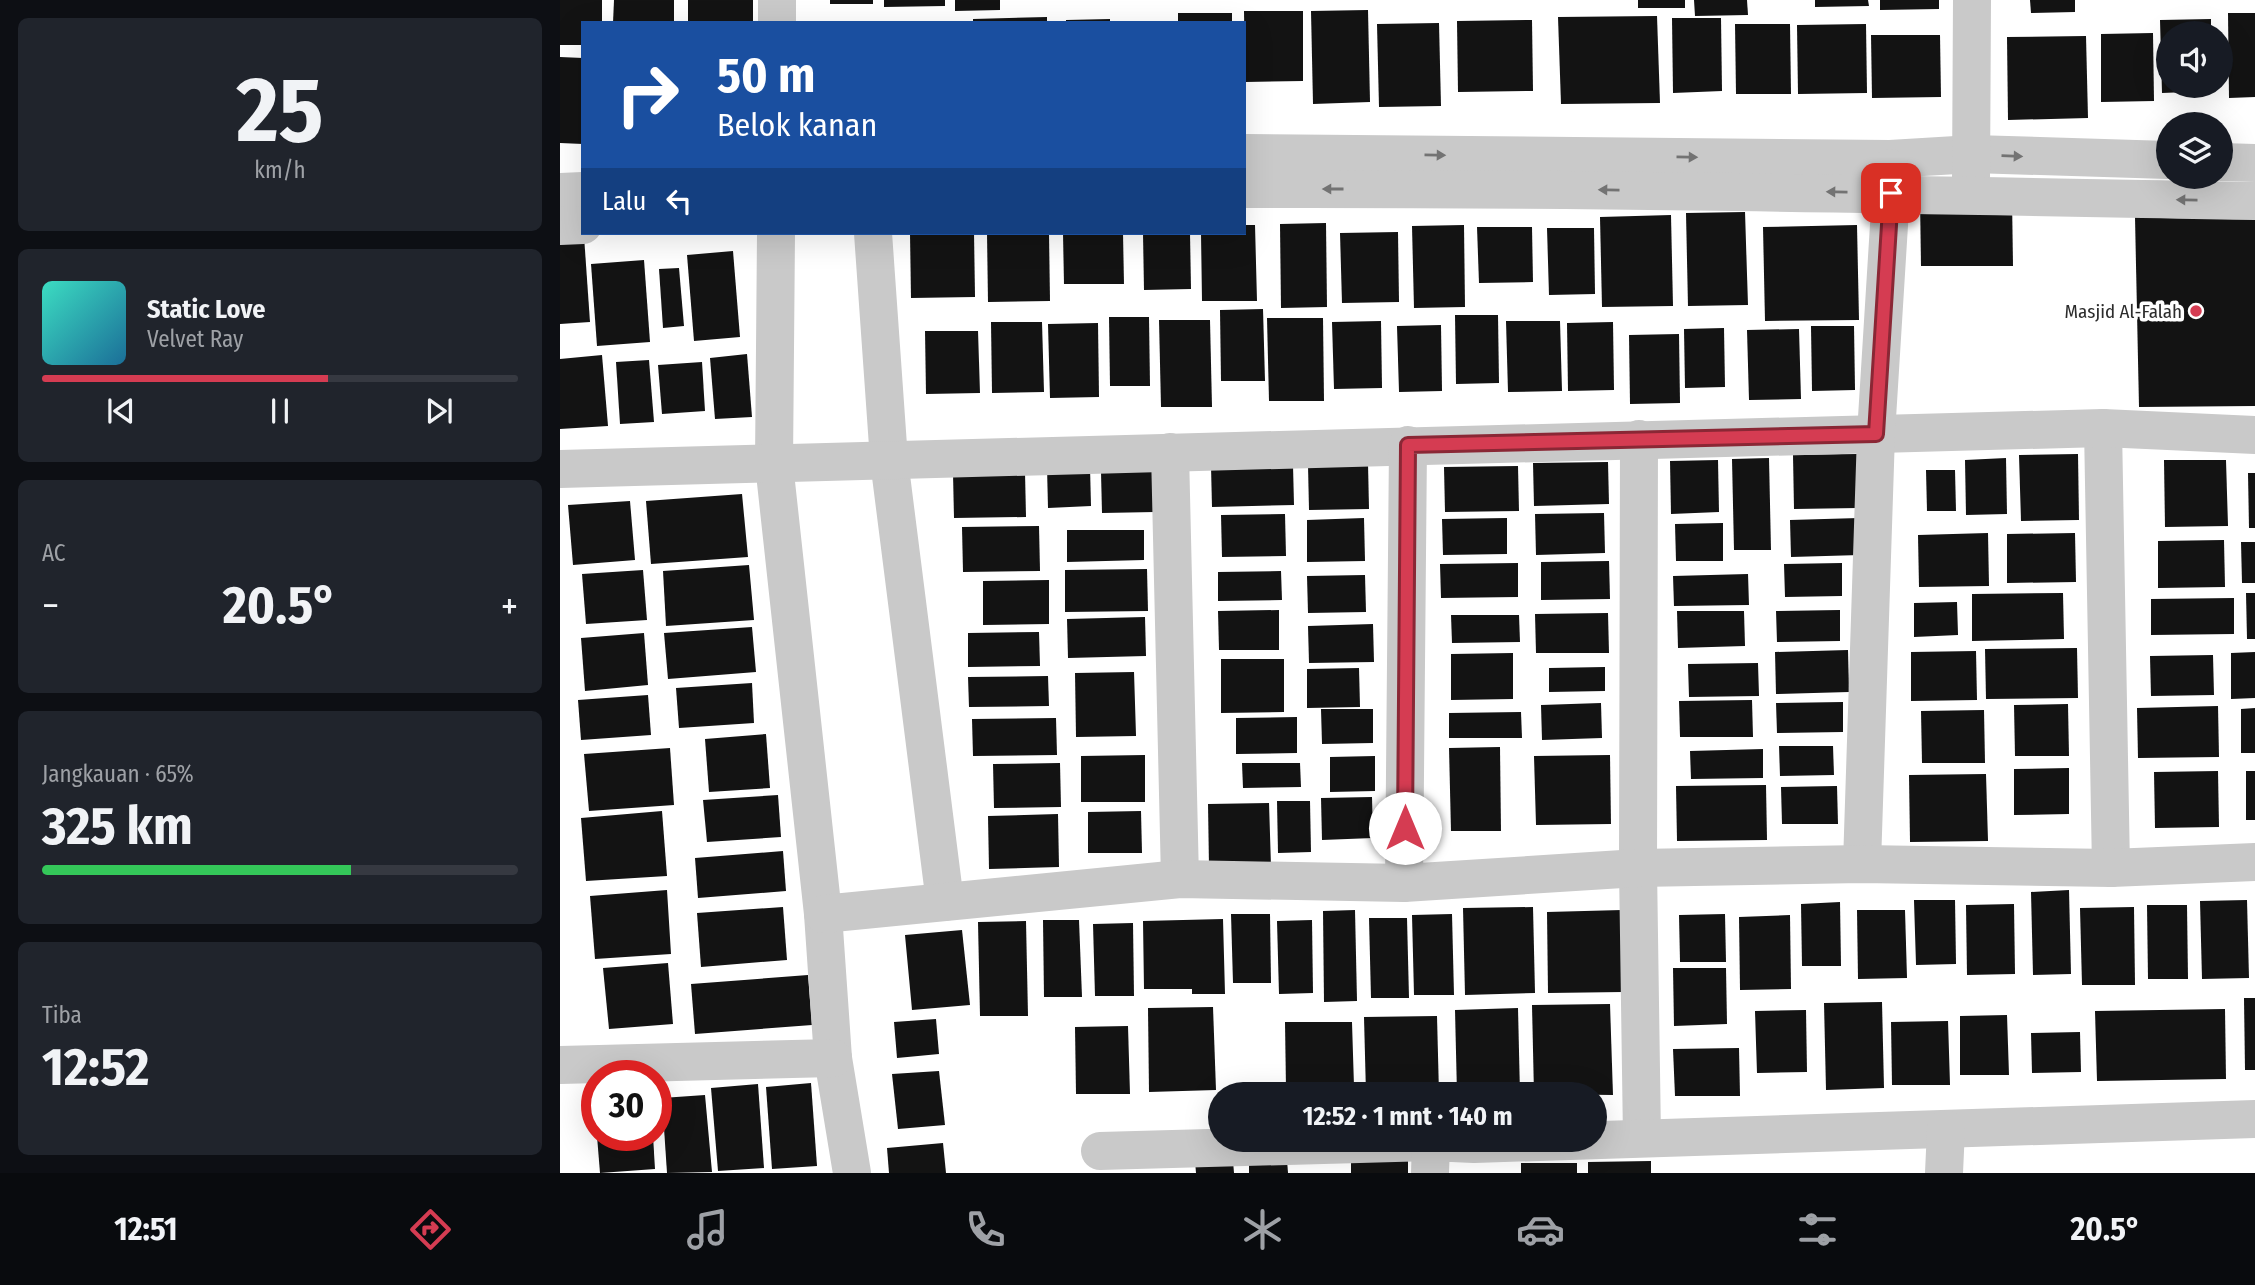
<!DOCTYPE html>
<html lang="id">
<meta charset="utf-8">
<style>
body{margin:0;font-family:"Fira Sans Condensed",sans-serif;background:#20242c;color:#f1f3f6;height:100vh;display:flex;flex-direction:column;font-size:26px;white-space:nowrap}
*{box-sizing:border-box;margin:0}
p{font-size:23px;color:#9ea1a6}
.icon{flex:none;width:38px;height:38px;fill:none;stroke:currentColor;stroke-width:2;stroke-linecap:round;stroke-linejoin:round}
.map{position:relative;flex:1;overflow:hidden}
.sheet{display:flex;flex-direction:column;gap:18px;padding:18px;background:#0d0f14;width:560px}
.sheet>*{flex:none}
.guide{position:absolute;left:21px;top:21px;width:665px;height:214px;border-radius:0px;box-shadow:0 7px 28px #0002;background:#1a4fa0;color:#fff;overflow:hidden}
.controls{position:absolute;left:1596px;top:21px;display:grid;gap:14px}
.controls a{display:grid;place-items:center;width:77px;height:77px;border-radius:50%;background:#171b24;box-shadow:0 7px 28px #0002;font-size:35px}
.speed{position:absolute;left:21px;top:1060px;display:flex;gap:14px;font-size:35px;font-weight:700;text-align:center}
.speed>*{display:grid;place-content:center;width:91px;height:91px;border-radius:50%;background:#171b24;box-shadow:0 7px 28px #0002;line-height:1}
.speed .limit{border:10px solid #d22;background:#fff;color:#111}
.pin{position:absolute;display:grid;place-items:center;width:60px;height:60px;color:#fff;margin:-30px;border-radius:14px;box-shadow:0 4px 10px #0006}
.me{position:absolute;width:77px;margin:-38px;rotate:0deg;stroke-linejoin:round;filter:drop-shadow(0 0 5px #0008)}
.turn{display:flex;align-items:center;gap:24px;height:147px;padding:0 21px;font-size:32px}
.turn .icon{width:91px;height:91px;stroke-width:2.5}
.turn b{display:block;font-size:49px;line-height:60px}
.then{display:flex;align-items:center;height:66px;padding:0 21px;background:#0003;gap:14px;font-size:26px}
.big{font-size:52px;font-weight:700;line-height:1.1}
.sheet .card{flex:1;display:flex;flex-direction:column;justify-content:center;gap:10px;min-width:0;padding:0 24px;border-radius:10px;background:#20242c}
.sheet .dial{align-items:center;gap:0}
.dial b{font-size:91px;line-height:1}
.song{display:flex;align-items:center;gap:21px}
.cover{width:84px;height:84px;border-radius:10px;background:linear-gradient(135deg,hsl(170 70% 55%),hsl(200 70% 35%))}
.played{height:7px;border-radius:4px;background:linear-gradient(90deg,#d53c52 60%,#363941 60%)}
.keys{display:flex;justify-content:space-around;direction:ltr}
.heat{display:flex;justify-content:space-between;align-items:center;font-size:38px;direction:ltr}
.charge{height:10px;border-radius:5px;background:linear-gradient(90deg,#34c759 65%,#363941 0)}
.trip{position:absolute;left:648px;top:1082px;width:399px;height:70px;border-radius:35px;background:#171b24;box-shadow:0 7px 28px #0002;font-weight:700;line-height:70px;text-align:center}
.tab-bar{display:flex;height:112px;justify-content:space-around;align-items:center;background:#090b0e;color:#9ea1a6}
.tab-bar .icon{width:49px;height:49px}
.tab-bar .active{color:#d53c52}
.tab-bar b{font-size:32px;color:#f1f3f6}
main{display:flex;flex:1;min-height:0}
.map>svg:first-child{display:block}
</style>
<main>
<section class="sheet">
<div class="card dial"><b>25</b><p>km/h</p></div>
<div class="card">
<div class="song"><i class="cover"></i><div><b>Static Love</b><p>Velvet Ray</p></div></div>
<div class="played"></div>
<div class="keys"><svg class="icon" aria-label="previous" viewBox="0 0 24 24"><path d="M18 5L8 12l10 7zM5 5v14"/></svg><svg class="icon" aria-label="pause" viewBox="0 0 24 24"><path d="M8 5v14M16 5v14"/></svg><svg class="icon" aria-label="next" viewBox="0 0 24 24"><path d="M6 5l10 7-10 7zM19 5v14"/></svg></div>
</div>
<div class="card"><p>AC</p>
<div class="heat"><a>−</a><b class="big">20.5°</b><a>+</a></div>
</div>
<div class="card"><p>Jangkauan · 65%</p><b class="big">325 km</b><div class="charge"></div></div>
<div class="card"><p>Tiba</p><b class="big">12:52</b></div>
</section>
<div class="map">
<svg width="1695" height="1173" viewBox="0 0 1695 1173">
<rect width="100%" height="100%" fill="#fff"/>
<!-- building -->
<g fill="#131313">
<polygon points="0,0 42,0 42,23 23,23 23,45 0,45"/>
<polygon points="54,0 114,0 114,23 53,23"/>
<rect x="128" y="0" width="65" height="23"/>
<rect x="270" y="0" width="43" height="4"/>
<polygon points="324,0 385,0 385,6 324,7"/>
<polygon points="395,0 440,0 440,10 395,11"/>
<rect x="1078" y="0" width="47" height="8"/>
<polygon points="1134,0 1187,0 1188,15 1135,16"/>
<polygon points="1255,0 1308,0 1309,6 1255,7"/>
<polygon points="1320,0 1379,0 1379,9 1320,10"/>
<polygon points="1470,0 1515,0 1515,12 1471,13"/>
<polygon points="808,10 810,102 753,104 751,11"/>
<polygon points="684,11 743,11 743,81 685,82"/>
<rect x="618" y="13" width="54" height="10"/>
<polygon points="1668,13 1695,13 1695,97 1669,98"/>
<polygon points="1097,16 1100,103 1001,104 998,17"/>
<polygon points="487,17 487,23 413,23 413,19"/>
<polygon points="1112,18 1161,18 1162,91 1113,93"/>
<polygon points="550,19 550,23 506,23 506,20"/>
<polygon points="1651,19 1651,33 1608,33 1608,86 1652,86 1652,91 1602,93 1600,20"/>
<polygon points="972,20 973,91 898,92 897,21"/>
<polygon points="879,23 881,106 819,107 817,24"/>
<polygon points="1175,24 1230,24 1231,94 1176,94"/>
<polygon points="1306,24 1307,93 1238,94 1237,25"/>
<polygon points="1593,33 1594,101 1541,102 1541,34"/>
<polygon points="1311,35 1380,35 1381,97 1312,98"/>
<polygon points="1526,36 1528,118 1448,120 1447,37"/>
<polygon points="0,57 23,58 23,144 0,143"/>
<polygon points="1452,197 1453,266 1361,266 1360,198"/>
<polygon points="1185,212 1188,305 1128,306 1126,213"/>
<polygon points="1111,215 1113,306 1042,307 1040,217"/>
<polygon points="1695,215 1695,406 1579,407 1575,217"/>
<polygon points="766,223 767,307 721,308 720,224"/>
<polygon points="684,225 695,225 697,301 642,301 641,233 684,233"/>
<polygon points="904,225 905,307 854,308 852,226"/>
<polygon points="1297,225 1299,320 1205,321 1203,227"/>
<polygon points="917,227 972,227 973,282 919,283"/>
<polygon points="987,228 1034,228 1035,294 989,295"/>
<polygon points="838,232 839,302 782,303 780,233"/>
<polygon points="350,233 414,233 415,297 351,298"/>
<polygon points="427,233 489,233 490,301 428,302"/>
<polygon points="503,233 563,233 564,284 504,284"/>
<polygon points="583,233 630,233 631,289 584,290"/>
<polygon points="24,236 30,322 0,324 0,238"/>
<polygon points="173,251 180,337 134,341 127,255"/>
<polygon points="84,260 90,342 37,346 31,264"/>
<polygon points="119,268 124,326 103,328 99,269"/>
<polygon points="703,309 705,381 661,381 660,310"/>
<polygon points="895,315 938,315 939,383 896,384"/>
<polygon points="549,317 589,317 590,386 550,386"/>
<polygon points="707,318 763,318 764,401 709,401"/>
<polygon points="599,320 650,320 652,407 601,407"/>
<polygon points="821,321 822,388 774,389 772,322"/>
<polygon points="946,321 1000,321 1002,391 948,392"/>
<polygon points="431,322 482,322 484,392 432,393"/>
<polygon points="1053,322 1054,390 1008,391 1007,323"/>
<polygon points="538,323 539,397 490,398 488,324"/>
<polygon points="881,325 882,391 839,392 837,326"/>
<polygon points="1251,326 1294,326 1295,390 1252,391"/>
<polygon points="1164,328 1165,387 1125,388 1124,329"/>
<polygon points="1239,329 1241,399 1189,400 1187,330"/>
<polygon points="365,331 418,331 420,393 366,394"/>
<polygon points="1119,334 1120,403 1070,404 1069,335"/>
<polygon points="187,354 192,417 155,419 150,358"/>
<polygon points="42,355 48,426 0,429 0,359"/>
<polygon points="89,360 94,422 60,424 56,362"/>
<polygon points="142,362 145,411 102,414 98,365"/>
<polygon points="1297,454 1298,508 1234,509 1233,455"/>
<polygon points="1518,454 1519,520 1461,521 1459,455"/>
<polygon points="1209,458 1211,550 1174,550 1172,459"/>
<polygon points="1446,458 1447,514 1406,515 1405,460"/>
<polygon points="1158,460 1159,512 1111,514 1110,461"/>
<polygon points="1604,460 1666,460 1668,526 1605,527"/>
<polygon points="1048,462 1049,504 974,506 973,463"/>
<polygon points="808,463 809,509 749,510 748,465"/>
<polygon points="733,465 734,505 652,507 651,466"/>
<polygon points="958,466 959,511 885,512 884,467"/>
<polygon points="487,467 530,467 531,506 488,508"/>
<polygon points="1366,470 1395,470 1396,511 1367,511"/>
<polygon points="594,471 595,512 542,513 541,472"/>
<polygon points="465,472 466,517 394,518 393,473"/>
<polygon points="1688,473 1695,473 1695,528 1689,528"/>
<polygon points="182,494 188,557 91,564 86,501"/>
<polygon points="70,501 75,560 13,565 8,505"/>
<polygon points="1044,513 1045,553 976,555 975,514"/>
<polygon points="725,514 726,556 662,557 661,515"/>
<polygon points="804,518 805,561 747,562 747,520"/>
<polygon points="947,518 947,554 883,555 882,519"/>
<polygon points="1299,518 1300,555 1231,557 1230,520"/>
<polygon points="1163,523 1163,561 1116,561 1115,524"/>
<polygon points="479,526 480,571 403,572 402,527"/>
<polygon points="507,530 584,530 584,560 507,562"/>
<polygon points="1428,533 1429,586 1359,587 1358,535"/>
<polygon points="1515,533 1516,582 1447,583 1447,534"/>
<polygon points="1664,540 1665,587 1598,588 1598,541"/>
<polygon points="1681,542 1695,542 1695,583 1682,583"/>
<polygon points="1049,561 1050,599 981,600 981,562"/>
<polygon points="958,563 958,597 881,598 880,564"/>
<polygon points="1282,563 1282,596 1225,597 1224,564"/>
<polygon points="189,565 194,620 106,626 103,571"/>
<polygon points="587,569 588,611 505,612 505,570"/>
<polygon points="83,570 87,620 26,624 22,574"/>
<polygon points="721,571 722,600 658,601 658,572"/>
<polygon points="1188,574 1189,605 1114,606 1113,576"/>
<polygon points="805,575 806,612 748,613 747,576"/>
<polygon points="489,580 489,624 423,625 423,581"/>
<polygon points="1503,593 1504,639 1412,641 1412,594"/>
<polygon points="1686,593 1695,593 1695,639 1687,639"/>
<polygon points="1674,598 1674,634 1591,635 1591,599"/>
<polygon points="1397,602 1398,635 1354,637 1354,603"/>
<polygon points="719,610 719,650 659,650 658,611"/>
<polygon points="1280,610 1280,641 1217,642 1216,611"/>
<polygon points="1117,611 1184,611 1185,646 1118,648"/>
<polygon points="1048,613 1049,653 976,653 975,614"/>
<polygon points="891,615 959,615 960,642 892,643"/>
<polygon points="585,617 586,656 508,658 507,619"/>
<polygon points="813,624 814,662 749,663 748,626"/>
<polygon points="192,627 196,672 108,679 104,633"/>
<polygon points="479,632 480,666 408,667 408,633"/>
<polygon points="84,633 88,685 25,691 21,638"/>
<polygon points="1517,648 1518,698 1426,699 1425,649"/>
<polygon points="1288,650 1289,692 1216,694 1215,652"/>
<polygon points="1416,651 1417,700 1351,701 1351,652"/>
<polygon points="1695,652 1695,698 1671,699 1671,653"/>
<polygon points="953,653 953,699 891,700 891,654"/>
<polygon points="1653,655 1654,695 1591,696 1590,656"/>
<polygon points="661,659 724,659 724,712 661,713"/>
<polygon points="1198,663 1199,696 1129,697 1128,664"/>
<polygon points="1045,667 1045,691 989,692 989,668"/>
<polygon points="799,668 800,707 747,708 747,669"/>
<polygon points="574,672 576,736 516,737 515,673"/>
<polygon points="488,676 489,706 409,707 408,677"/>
<polygon points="192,683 194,723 119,728 116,688"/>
<polygon points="88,695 91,735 21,740 18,700"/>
<polygon points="1192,700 1193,737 1120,737 1119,701"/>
<polygon points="1283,702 1283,732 1217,733 1216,703"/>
<polygon points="1041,703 1042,738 982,740 981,705"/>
<polygon points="1508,704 1509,756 1455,756 1454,705"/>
<polygon points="1658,706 1659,757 1578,758 1577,708"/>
<polygon points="1695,708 1695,753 1681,753 1681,709"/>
<polygon points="761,709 813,709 813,743 762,744"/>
<polygon points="1424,710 1425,763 1362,763 1361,711"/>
<polygon points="961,712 962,738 889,738 889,713"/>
<polygon points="737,717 737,753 676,754 676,718"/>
<polygon points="496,718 497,755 413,756 412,719"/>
<polygon points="206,734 210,788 149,792 145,739"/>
<polygon points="1219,746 1273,746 1274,775 1220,776"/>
<polygon points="940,747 941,831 891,831 889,748"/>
<polygon points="110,748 114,805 29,811 24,754"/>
<polygon points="1203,749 1203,778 1131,779 1130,751"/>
<polygon points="585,755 585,802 521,802 521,756"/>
<polygon points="1050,755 1051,824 976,825 974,756"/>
<polygon points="815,756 815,791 770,792 770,757"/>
<polygon points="500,763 501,807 434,808 433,764"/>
<polygon points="682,763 740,763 741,787 683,788"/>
<polygon points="1509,768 1509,814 1454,815 1454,769"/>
<polygon points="1658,771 1659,827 1595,828 1594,772"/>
<rect x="1686" y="771" width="9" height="49"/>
<polygon points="1426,774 1428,841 1350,842 1349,775"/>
<polygon points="1206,785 1207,840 1117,841 1116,786"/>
<polygon points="1277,786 1278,824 1222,824 1221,787"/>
<polygon points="218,795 221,837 147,842 143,800"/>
<polygon points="812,797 813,838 762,840 761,798"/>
<polygon points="717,801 750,801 751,852 718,853"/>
<polygon points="709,803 711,866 649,867 648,804"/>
<polygon points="102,811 107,876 26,881 21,818"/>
<polygon points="581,811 582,853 528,853 528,812"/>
<polygon points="498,814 499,867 429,869 428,816"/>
<polygon points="223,851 226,891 138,898 135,858"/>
<polygon points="107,890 111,954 35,959 30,896"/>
<polygon points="1509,890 1511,974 1473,975 1471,892"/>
<polygon points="1354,900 1395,900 1396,964 1356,965"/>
<polygon points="1687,900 1689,978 1642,979 1640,901"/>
<polygon points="1280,902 1281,966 1242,966 1241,904"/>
<polygon points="1454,904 1455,974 1407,975 1406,905"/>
<polygon points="1587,905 1627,905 1628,979 1588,979"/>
<polygon points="223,907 227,960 141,967 137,913"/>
<polygon points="973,907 975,993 905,995 903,908"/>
<polygon points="1574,907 1575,985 1522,985 1520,908"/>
<polygon points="795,910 797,1001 764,1002 763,911"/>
<polygon points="1062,910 1063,992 988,993 987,912"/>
<polygon points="1297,910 1345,910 1347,978 1298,979"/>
<polygon points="671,914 710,914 711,983 673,983"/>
<polygon points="892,914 894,995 854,995 852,915"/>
<polygon points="1165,914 1166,962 1120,962 1119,915"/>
<polygon points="1230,915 1231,989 1180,990 1179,917"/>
<polygon points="809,918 847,918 849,998 811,998"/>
<polygon points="663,919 665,994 632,994 632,989 584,989 583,921"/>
<polygon points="483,920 519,920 522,997 484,997"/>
<polygon points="752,920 753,993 719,994 717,921"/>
<polygon points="466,921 468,1016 420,1016 418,922"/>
<polygon points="573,923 574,996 535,996 533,924"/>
<polygon points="402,930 410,1005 352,1010 345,935"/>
<polygon points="108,963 113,1024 49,1029 43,968"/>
<polygon points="1113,968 1166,968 1167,1024 1114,1026"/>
<polygon points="248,975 252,1025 135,1034 131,984"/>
<polygon points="1684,998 1695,998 1695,1070 1685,1070"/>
<polygon points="1322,1002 1324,1088 1266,1090 1264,1003"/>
<polygon points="1050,1004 1053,1095 974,1094 972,1005"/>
<polygon points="653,1007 656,1090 589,1092 588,1008"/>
<polygon points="958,1008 960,1094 897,1094 895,1010"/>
<polygon points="1665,1009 1666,1079 1537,1081 1535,1011"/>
<polygon points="1246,1010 1247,1072 1197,1073 1195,1011"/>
<polygon points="1447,1015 1449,1075 1400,1075 1400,1016"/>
<polygon points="877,1016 879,1094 806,1094 804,1017"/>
<polygon points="376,1019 379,1054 337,1058 334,1022"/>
<polygon points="1388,1021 1390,1085 1332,1085 1331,1022"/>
<polygon points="725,1022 792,1022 794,1087 726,1089"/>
<polygon points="568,1026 570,1094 516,1094 515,1027"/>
<polygon points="1520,1032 1521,1072 1472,1073 1471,1033"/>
<polygon points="1179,1048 1180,1096 1115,1096 1113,1049"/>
<polygon points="379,1071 385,1125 338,1129 332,1074"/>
<polygon points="251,1083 257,1166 212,1169 206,1087"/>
<polygon points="198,1084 204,1168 158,1171 151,1088"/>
<polygon points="145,1095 152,1172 107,1173 102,1098"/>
<polygon points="37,1136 93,1136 95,1169 40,1173"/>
<polygon points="383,1143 386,1173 329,1173 327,1148"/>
<polygon points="848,1147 848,1173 791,1173 791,1148"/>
<polygon points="689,1160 727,1160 728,1173 689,1173"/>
<polygon points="635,1161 673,1161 674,1173 636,1173"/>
<polygon points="1091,1161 1091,1173 1028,1173 1028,1162"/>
<rect x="961" y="1163" width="56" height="10"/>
</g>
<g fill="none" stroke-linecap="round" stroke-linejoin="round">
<!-- street -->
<g stroke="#c9c9c9" stroke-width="38">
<polyline points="217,23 217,0"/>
<polyline points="684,153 1330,159 1413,154 1608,160"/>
<polyline points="1661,162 1695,163"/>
<polyline points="1411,180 1412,0"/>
<path d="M684,189C1021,188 1358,195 1695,201"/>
<polyline points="0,192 23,191"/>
<polyline points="0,226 23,225"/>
<polyline points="216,233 214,464 263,914 273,1058 292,1173"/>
<polyline points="313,233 329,460 385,902"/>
<polyline points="1543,428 1551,868"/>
<polyline points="1079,439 1078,868 1082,1138"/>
<polyline points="610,452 620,879"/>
<polyline points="0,469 1543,428 1695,435"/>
<polyline points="1302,864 1316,434 1331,193 1330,168"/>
<polyline points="844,883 848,445"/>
<polyline points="263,914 620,879 844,883 1078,868 1302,864 1551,868 1695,862"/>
<polyline points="0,1065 273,1058"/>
<polyline points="540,1151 871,1142"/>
<polyline points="870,1173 871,1142 914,1144 1695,1119"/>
<polyline points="1384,1173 1386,1129"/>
</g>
</g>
<!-- one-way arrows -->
<defs><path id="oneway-solid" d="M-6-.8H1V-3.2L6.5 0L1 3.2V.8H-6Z" transform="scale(1.75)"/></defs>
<g fill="#737373">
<use href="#oneway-solid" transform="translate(875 155) rotate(1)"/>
<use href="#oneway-solid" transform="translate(1452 156) rotate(2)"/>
<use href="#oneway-solid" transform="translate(1127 157) rotate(1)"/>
<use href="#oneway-solid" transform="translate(773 189) rotate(180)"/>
<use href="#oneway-solid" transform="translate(1049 190) rotate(-179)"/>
<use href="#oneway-solid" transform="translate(1277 192) rotate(-179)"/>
<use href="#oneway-solid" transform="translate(1627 200) rotate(-179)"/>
</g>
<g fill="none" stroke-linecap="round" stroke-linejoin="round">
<!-- route casing -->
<g stroke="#8a2735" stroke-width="18">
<polyline id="route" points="845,828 848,445 1316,434 1331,193"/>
</g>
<!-- route -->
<use href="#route" stroke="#d53c52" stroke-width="12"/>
</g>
<!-- markers -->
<circle fill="#d53c52" stroke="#fff" stroke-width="2.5" cx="1636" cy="311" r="7"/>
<g text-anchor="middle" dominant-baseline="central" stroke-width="7" stroke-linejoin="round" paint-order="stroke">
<!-- poi labels -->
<g font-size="19" fill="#2c2c2c" stroke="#fff" text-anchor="end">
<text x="1622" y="311">Masjid Al-Falah</text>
</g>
</g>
</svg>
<div class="controls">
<a><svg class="icon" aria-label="sound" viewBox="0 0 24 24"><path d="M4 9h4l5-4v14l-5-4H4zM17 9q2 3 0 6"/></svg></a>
<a><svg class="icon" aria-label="layers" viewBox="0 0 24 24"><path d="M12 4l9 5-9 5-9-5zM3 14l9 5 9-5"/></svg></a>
</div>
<div class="speed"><div class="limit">30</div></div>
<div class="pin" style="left:1331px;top:193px;background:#d93025"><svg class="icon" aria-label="arrive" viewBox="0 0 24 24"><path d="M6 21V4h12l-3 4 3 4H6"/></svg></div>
<svg class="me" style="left:845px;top:828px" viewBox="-20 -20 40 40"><circle r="19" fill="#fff"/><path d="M0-13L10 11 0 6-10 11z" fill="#d53c52"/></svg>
<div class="trip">12:52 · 1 mnt · 140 m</div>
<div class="guide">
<div class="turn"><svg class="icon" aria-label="right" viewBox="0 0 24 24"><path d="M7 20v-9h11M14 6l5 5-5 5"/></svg><div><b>50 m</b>Belok kanan</div></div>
<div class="then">Lalu<svg class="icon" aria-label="left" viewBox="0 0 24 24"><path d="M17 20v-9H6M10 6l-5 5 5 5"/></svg></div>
</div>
</div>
</main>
<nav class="tab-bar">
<b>12:51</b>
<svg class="icon active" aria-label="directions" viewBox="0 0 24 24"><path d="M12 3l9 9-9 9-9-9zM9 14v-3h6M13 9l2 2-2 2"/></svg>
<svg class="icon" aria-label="music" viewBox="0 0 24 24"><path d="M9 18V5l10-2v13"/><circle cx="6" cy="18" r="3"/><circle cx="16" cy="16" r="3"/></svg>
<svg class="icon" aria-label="phone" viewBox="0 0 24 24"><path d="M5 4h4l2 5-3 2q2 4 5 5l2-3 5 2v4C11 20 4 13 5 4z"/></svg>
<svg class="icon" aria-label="climate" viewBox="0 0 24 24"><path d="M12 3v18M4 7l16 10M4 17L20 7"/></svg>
<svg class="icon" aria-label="car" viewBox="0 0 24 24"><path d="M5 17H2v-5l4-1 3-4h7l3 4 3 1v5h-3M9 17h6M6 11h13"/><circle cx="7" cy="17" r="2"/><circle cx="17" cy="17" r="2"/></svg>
<svg class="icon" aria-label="filters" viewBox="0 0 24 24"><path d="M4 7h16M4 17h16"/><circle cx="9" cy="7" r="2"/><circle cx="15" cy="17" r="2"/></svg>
<b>20.5°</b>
</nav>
